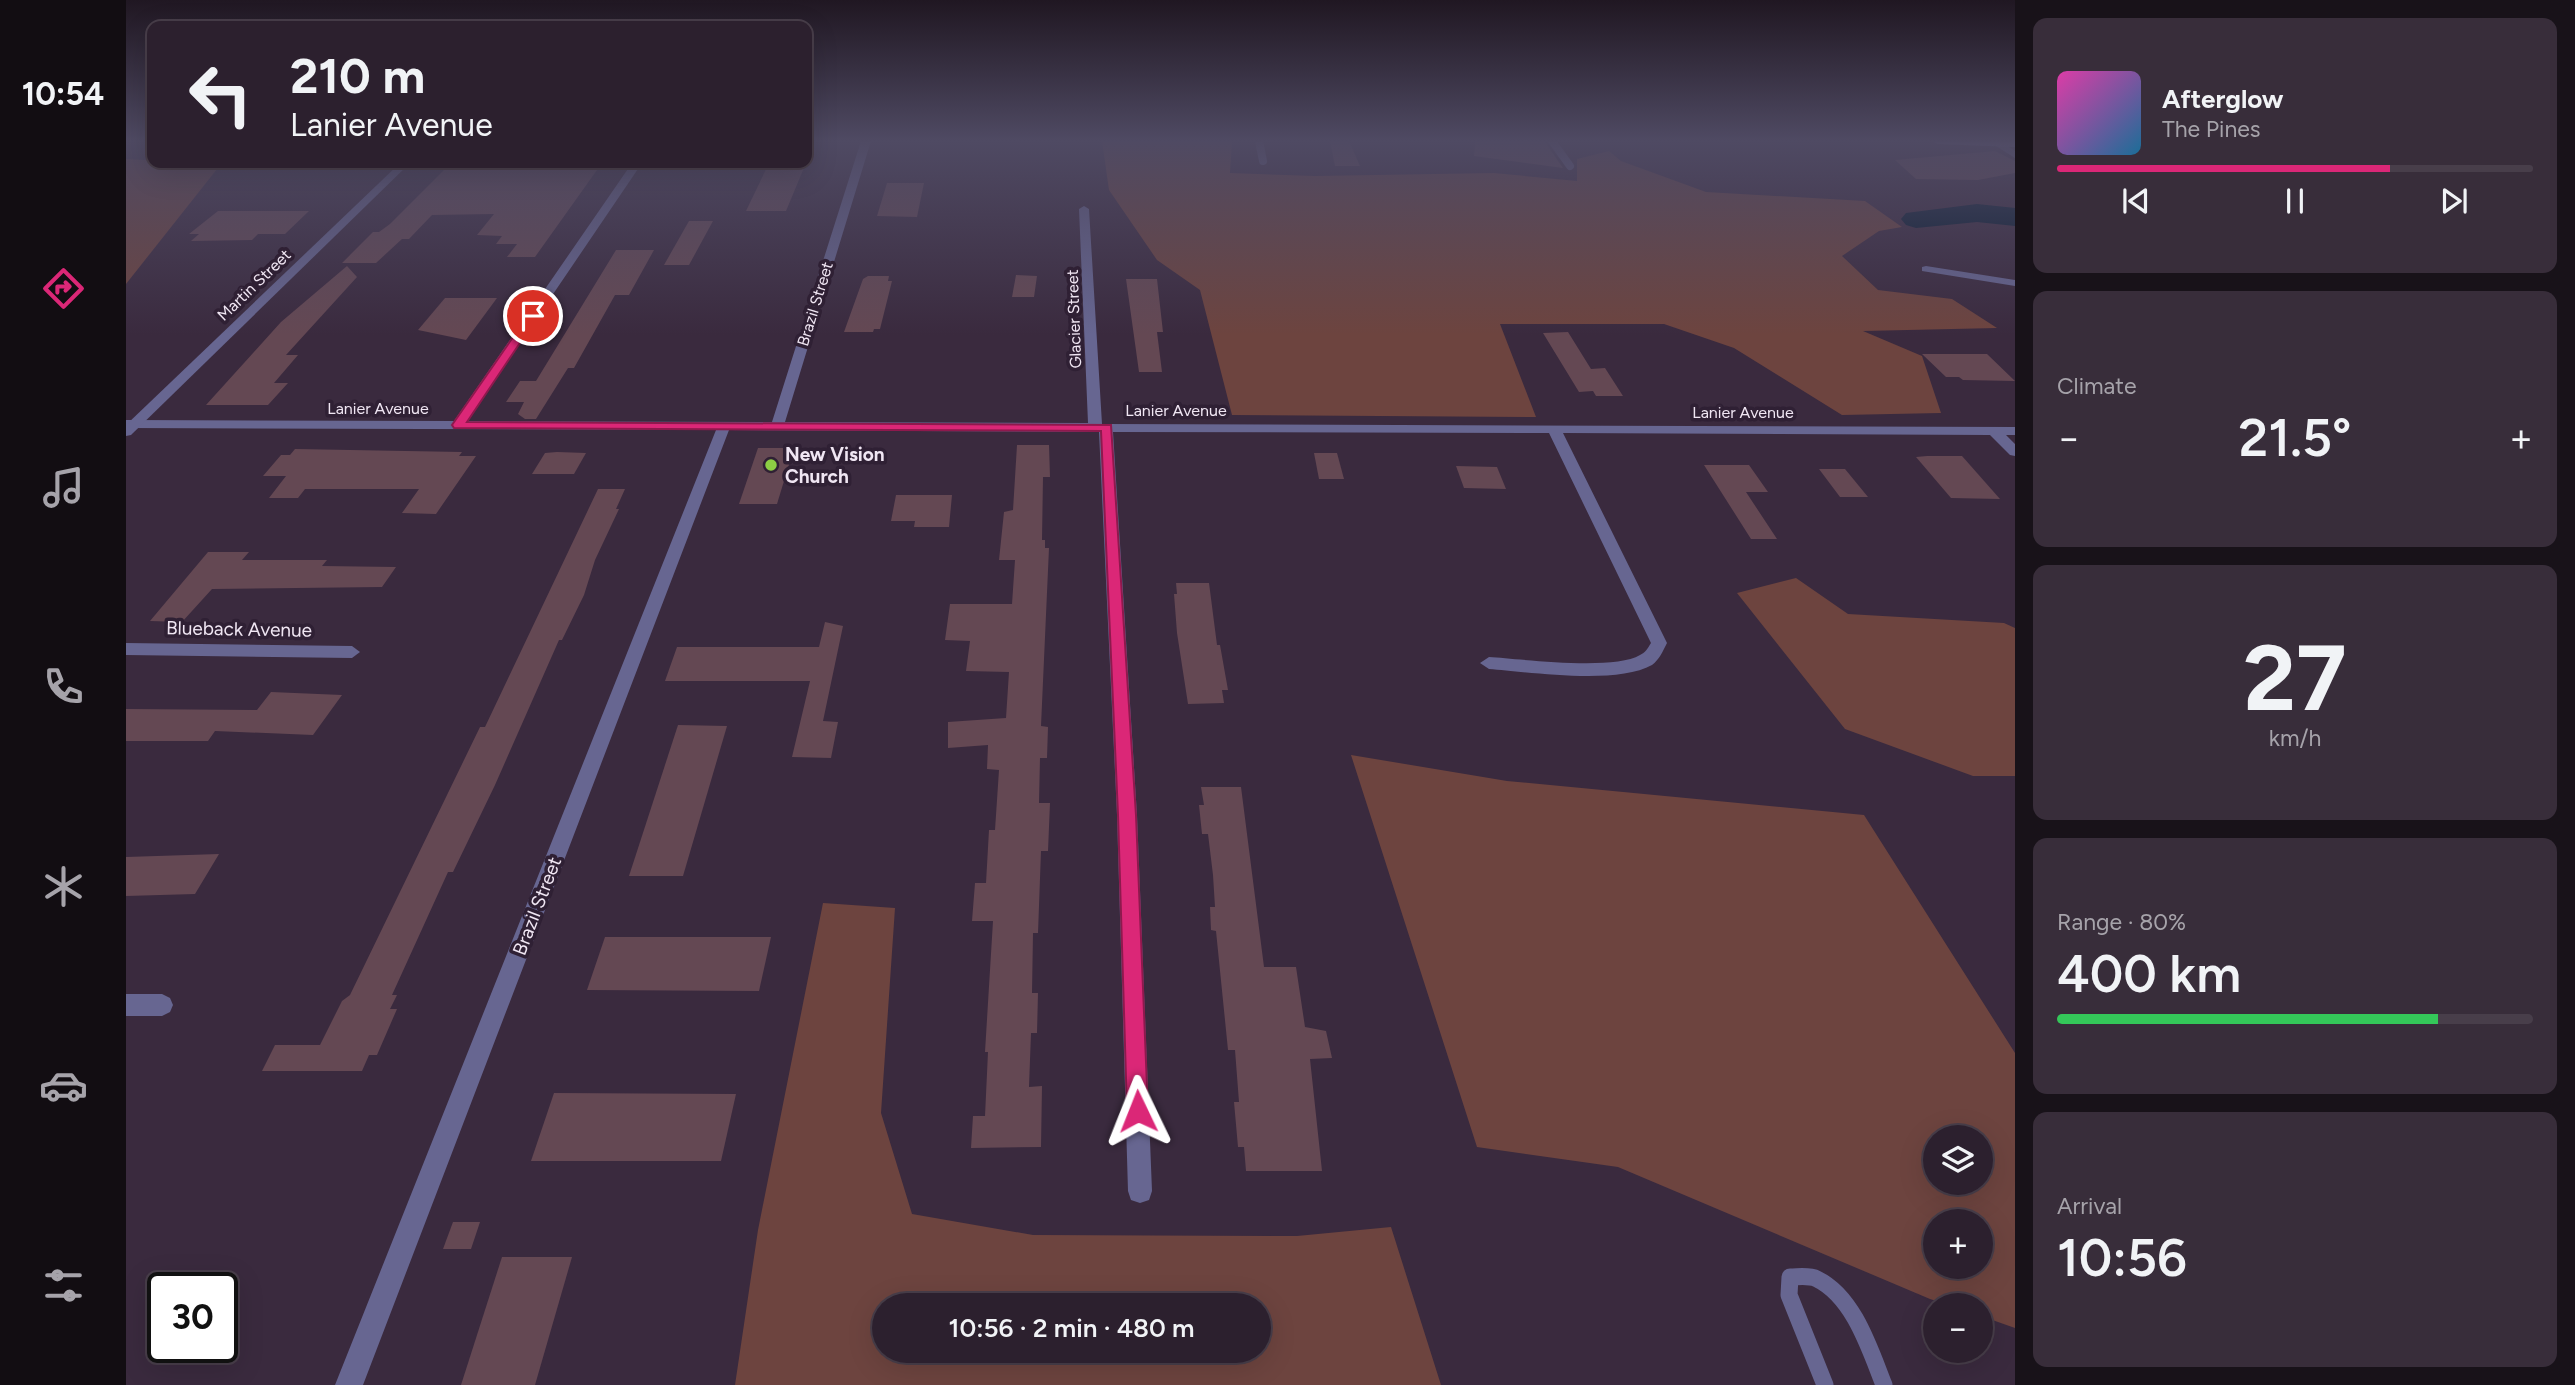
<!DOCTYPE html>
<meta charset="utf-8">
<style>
body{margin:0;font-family:Figtree,sans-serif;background:#382d3a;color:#f1f3f6;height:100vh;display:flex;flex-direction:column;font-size:26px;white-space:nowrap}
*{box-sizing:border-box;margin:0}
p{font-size:23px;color:#a6a3aa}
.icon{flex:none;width:38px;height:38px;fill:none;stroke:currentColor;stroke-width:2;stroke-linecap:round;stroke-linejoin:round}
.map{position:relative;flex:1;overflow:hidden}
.side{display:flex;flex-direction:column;gap:18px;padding:18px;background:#181219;width:560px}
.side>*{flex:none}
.top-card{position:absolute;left:21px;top:21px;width:665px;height:147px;border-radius:14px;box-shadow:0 7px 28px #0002,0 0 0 2px #483e4a;background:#2c202e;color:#f1f3f6;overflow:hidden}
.buttons{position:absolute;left:1797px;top:1125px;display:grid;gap:14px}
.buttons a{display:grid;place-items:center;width:70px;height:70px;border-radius:50%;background:#2c202e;box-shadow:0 7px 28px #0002,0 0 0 2px #483e4a;font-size:35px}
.speed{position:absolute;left:21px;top:1272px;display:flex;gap:14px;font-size:35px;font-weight:700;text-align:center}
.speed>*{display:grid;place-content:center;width:91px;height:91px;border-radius:50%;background:#2c202e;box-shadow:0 7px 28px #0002,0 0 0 2px #483e4a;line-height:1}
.speed .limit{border:4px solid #111;border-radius:10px;background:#fff;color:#111}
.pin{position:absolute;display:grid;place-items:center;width:60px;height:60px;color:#fff;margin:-30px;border:4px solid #fff;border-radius:50%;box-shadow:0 2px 7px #0007}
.me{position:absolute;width:77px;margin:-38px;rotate:358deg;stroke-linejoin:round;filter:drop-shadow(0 0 5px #0008)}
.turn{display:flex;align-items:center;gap:24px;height:147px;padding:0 28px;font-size:32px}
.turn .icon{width:91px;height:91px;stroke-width:2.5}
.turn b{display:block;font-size:49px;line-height:60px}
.big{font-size:52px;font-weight:600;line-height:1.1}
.side .tile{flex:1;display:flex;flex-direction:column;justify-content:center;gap:10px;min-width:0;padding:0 24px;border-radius:14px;background:#382d3a}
.side .dial{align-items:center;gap:0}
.dial b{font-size:91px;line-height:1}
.song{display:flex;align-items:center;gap:21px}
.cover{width:84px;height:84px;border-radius:10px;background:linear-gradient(135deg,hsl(320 70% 55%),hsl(200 70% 35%))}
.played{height:7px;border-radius:4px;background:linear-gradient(90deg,#db2777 70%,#483e4a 70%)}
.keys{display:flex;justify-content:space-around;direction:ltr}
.heat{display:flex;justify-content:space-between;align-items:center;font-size:38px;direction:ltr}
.charge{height:10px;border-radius:5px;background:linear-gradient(90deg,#34c759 80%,#483e4a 0)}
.trip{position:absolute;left:746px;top:1293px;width:399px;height:70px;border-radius:35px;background:#2c202e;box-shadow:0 7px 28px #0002,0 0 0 2px #483e4a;font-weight:600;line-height:70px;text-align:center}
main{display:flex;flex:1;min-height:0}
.menu{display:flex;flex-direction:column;width:126px;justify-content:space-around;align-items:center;background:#120d12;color:#a6a3aa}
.menu .icon{width:49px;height:49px}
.menu .current{color:#db2777}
.menu b{font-size:32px;color:#f1f3f6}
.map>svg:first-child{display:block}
</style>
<main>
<nav class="menu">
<b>10:54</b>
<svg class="icon current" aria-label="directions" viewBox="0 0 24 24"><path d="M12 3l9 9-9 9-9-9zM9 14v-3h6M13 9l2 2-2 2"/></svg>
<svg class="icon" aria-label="music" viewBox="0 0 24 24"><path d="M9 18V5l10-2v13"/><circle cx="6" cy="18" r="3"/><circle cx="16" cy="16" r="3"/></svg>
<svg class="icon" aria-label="phone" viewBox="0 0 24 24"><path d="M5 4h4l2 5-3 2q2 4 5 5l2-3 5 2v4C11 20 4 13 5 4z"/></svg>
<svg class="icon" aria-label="climate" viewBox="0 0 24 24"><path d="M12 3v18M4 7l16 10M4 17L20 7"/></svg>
<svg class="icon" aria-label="car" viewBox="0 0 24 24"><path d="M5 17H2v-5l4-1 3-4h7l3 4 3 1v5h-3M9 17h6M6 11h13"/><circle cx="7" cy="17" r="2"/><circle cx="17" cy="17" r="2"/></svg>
<svg class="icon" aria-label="filters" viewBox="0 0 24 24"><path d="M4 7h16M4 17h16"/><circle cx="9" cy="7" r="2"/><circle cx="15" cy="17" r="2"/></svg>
</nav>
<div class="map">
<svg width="1889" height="1385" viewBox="0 0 1889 1385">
<rect width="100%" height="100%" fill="#3a2a3e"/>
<!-- green -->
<g fill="#6d443f" fill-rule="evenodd">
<polygon points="976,141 1106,141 1104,173 1189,176 1368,173 1451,181 1451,159 1483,151 1495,161 1580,192 1739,201 1776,227 1753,231 1716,256 1752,290 1826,299 1871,328 1737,331 1796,356 1815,413 1716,415 1608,348 1538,324 1374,324 1410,417 1106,415 1074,290 1031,260 983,190"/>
<polygon points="0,159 95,164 0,284"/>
<polygon points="1670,578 1722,614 1878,623 1889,628 1889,776 1847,776 1719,729 1611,593"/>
<path d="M1225,755L1381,781L1738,815L1889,1053V1328L1855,1316V1306L1823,1305L1804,1299L1492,1167L1351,1147ZM1810,1138H1855V1183H1810ZM1810,1222H1855V1267H1810Z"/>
<path d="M697,903L769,908L755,1113L786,1214L907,1235L1171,1236L1265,1227L1315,1385H609L632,1230ZM758,1306H1132V1351H758Z"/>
</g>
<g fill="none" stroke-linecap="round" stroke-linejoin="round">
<!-- river -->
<polygon fill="#02182e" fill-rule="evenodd" points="1851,204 1889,208 1889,226 1851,222 1790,228 1780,225 1775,219 1780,213"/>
</g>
<!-- building -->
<g fill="#644853">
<polygon points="1204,141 1223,141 1234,166 1209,166"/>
<polygon points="1349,142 1419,142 1437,168 1348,156"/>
<polygon points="1869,151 1889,161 1889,173 1852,180 1790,179 1769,160"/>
<polygon points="325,163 476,163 409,257 381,257 391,244 370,244 376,236 351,235 368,214 306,215 283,239 276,239 250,263 216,263 247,232 253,232 264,224"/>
<polygon points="643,163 680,163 660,211 620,211"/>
<polygon points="761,183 798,183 791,217 751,216"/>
<polygon points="92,211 183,211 159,234 132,234 126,240 65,241 73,234 63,234"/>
<polygon points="563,221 587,221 563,265 538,265"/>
<polygon points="490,250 528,250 503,295 489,295 448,368 442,368 410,419 399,419 392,414 398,402 380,402 394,381 410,381"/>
<polygon points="221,266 231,277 160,355 172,355 148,383 162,383 142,405 80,405 155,322"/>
<polygon points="890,275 911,276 908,297 886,297"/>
<polygon points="742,276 763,276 762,281 766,281 754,329 748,329 747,332 718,332 737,279"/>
<polygon points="1000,279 1031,279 1037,332 1031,332 1036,372 1013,372"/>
<polygon points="319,298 371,298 340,340 292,330"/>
<polygon points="1442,332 1465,369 1479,368 1497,396 1470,396 1467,391 1453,392 1417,333"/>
<polygon points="1796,354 1861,354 1889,381 1837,380 1833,377 1820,377"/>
<polygon points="891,445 923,445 924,477 917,477 916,540 919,540 919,548 923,548 915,726 922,727 921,758 914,758 913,803 924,803 922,851 915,851 912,933 907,933 906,993 912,993 911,1033 905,1033 903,1087 916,1086 915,1147 845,1148 847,1116 859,1116 862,1052 859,1052 867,921 846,921 849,883 860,883 863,830 869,830 873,770 861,769 862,745 822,748 822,722 880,718 883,672 840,671 844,641 819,640 824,604 886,604 889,560 873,560 878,512 887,510"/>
<polygon points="632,448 668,448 651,504 613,504"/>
<polygon points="169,449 336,452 333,456 350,456 310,514 276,513 293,489 179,489 172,498 143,498 160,476 137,476 155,455 164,455"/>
<polygon points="419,453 431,452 460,453 448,474 406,474"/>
<polygon points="1188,453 1211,453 1218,479 1193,479"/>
<polygon points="1801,456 1836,456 1874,499 1825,498 1790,457"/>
<polygon points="1578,465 1623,465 1642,492 1620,492 1651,539 1625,539"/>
<polygon points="1330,466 1371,467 1380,489 1338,488"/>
<polygon points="1693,469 1719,469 1742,497 1714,497"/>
<polygon points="472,489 499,489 490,509 493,509 469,560 458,595 436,640 433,640 369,785 327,872 322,872 266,995 271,995 264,1009 271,1009 251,1055 243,1055 236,1071 136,1071 149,1045 194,1045 216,1001 224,995 354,727 359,727"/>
<polygon points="770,495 826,495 823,527 788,527 789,521 765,521"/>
<polygon points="82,552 123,552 116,560 201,560 196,566 270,567 256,587 86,589 56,622 24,621"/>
<polygon points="1050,583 1083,583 1091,645 1094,645 1102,690 1096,690 1098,703 1062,704 1051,633 1048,594 1051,594"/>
<polygon points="699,622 717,626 697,721 712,722 705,758 666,757 684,681 539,681 551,647 693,647"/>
<polygon points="145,692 216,695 187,735 89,731 82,741 0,741 0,709 131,710"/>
<polygon points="552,725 601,726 557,876 503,876"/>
<polygon points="1075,787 1115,787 1138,967 1170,967 1179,1027 1200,1031 1206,1058 1184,1059 1196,1171 1120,1171 1118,1147 1112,1147 1108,1102 1113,1102 1109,1050 1102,1050 1090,931 1085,930 1084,907 1089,907 1087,875 1082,834 1076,834 1073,805 1078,805"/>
<polygon points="93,854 69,894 0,896 0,857"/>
<polygon points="479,937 645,937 633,991 461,990"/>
<polygon points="428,1093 610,1094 595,1161 405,1161"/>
<polygon points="327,1222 354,1222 345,1249 317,1249"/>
<polygon points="376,1257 446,1257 409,1385 335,1385"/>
</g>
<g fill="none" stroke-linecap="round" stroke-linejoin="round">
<!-- service-far1 -->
<g stroke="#676691" stroke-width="8">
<polyline points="1133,141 1137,161"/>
<polyline points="1426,141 1444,166"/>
</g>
<!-- service -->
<path stroke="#676691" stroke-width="17" d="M1699,1385L1663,1295L1664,1277C1673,1277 1683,1275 1691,1279C1728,1297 1744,1350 1758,1385"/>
<!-- minor -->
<g fill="#676691" fill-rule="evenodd">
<path d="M735,141H745L659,422L962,423L953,209L958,206L963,209L976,424L1889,427V435H1880L1889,444V456L1884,455L1864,435L1437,433L1541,643C1537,651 1533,660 1526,665C1491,685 1404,672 1363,669L1354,663L1363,657C1396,659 1487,671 1514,655C1519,653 1522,648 1525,643L1423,433L987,432L1011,815L1026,1191L1023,1200L1014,1203L1005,1200L1002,1191L991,815L973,432L603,430L237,1385H209L590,430L0,428V420L328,421L506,163H516L341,421L646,422Z"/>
<polygon points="1870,142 1876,142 1889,151 1889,158 1870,146"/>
<polygon points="1800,266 1889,280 1889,286 1796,271 1796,267"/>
<polygon points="0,643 226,646 234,652 226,658 0,655"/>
<polygon points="0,994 36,994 44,998 47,1005 44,1012 36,1016 0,1016"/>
</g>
<!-- tertiary -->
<polygon fill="#676691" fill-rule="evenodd" points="274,163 284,163 5,435 0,436 0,425"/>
<!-- secondary -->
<polygon fill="#8584c8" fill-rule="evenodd" points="1807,141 1889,141 1889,147 1811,144"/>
</g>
<!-- sky -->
<linearGradient id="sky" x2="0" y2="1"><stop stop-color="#201722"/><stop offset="0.42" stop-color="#4f4a63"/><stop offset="1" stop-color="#4f4a63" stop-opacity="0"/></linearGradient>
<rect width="1889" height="335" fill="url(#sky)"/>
<!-- route -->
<polygon fill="#db2777" stroke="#8e194d" stroke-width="2" points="407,313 412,316 341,422 985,425 1010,815 1022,1111 1019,1118 1012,1122 1004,1118 1001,1111 992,815 975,431 328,428 326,425 403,314"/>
<!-- markers -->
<circle fill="#8dce44" stroke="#2f2034" stroke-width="2.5" cx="645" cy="465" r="7"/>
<g text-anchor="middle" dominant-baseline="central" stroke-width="7" stroke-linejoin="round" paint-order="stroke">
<!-- far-street labels -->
<g font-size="16" fill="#f0e6f3" stroke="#2f2034">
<text transform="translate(128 285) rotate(-44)">Martin Street</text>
<text transform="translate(689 304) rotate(-73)">Brazil Street</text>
<text transform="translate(948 319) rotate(-92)">Glacier Street</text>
<text x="252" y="408">Lanier Avenue</text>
<text x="1050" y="410">Lanier Avenue</text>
<text x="1617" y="412">Lanier Avenue</text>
</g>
<!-- poi labels -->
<g font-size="19" font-weight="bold" fill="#f0e6f3" stroke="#2f2034" text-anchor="start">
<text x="659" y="454">New Vision<tspan x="659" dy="22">Church</tspan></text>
</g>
<!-- street labels -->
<g font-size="19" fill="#f0e6f3" stroke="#2f2034">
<text transform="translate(113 629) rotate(1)">Blueback Avenue</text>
<text transform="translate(411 906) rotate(-69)">Brazil Street</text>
</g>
</g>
</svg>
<div class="buttons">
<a><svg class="icon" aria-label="layers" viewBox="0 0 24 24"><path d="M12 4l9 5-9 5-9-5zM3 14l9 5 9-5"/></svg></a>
<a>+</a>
<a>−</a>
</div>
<div class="speed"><div class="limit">30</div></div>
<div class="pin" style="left:407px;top:316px;background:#d93025"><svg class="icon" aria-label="arrive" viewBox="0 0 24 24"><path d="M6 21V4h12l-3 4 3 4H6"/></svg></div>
<svg class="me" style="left:1012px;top:1111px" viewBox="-20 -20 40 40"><path d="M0-17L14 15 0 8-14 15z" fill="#db2777" stroke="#fff" stroke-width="4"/></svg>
<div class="trip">10:56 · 2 min · 480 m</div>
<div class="top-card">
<div class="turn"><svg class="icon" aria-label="left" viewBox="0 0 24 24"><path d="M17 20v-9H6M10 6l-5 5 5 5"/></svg><div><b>210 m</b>Lanier Avenue</div></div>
</div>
</div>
<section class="side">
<div class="tile">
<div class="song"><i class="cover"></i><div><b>Afterglow</b><p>The Pines</p></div></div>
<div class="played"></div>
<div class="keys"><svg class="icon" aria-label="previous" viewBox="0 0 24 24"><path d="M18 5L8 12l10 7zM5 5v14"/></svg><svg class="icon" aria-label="pause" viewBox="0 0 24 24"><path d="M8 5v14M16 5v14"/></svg><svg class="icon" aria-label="next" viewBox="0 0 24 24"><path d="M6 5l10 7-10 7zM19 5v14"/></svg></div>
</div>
<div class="tile"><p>Climate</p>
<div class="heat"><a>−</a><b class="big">21.5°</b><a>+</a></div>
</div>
<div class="tile dial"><b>27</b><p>km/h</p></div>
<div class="tile"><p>Range · 80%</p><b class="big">400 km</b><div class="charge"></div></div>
<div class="tile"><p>Arrival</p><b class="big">10:56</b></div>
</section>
</main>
